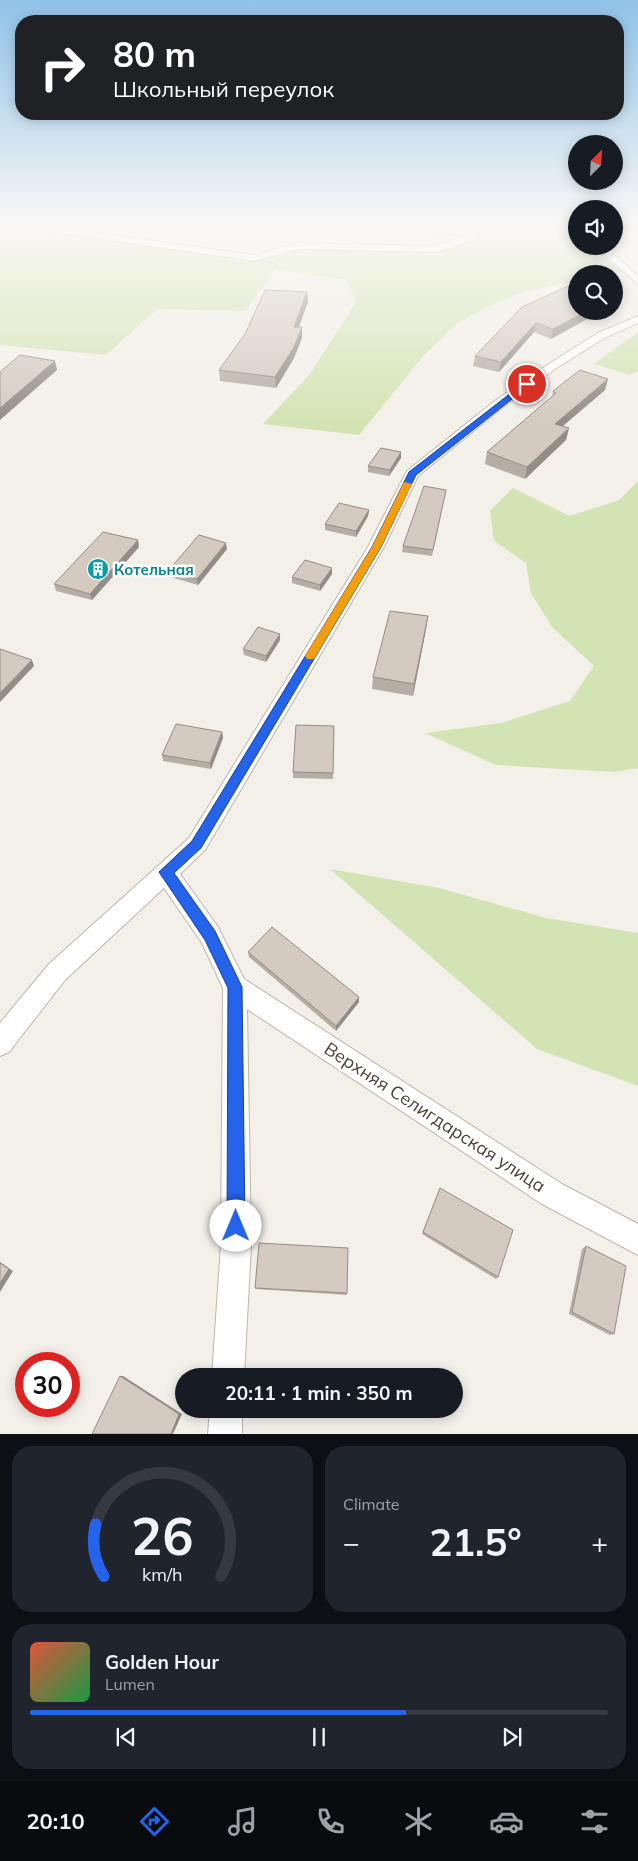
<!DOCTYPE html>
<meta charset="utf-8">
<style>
body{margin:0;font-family:Mulish,sans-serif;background:#20242c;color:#f1f3f6;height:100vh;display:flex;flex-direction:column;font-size:19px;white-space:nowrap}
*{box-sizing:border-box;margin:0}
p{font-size:16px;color:#9ea1a6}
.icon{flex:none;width:28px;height:28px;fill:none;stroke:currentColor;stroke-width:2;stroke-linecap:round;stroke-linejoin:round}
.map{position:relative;height:1434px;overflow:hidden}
.side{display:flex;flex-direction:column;gap:12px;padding:12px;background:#0d0f14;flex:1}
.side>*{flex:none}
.top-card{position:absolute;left:15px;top:15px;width:609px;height:105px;border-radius:20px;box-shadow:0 2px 12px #0003;background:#202124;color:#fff;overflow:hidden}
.needle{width:32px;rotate:24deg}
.controls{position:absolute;left:568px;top:135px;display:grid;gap:10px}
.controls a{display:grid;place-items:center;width:55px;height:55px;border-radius:50%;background:#171b24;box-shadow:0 2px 12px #0003;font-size:25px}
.speed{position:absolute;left:15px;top:1352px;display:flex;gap:10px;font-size:25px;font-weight:700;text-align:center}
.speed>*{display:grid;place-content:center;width:65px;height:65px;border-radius:50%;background:#171b24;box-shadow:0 2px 12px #0003;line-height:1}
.speed .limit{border:8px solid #d22;background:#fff;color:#111}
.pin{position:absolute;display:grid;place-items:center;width:42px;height:42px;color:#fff;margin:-21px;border:2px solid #fff;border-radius:50%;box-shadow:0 1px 5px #0007}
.me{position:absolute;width:55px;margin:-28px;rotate:0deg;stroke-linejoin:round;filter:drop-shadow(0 0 4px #0008)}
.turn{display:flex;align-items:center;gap:18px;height:105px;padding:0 15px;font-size:22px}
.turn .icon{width:65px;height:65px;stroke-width:2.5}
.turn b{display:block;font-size:35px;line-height:42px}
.big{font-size:38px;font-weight:700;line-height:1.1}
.side .card{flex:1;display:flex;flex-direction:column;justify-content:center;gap:8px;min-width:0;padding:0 18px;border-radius:20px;background:#20242c}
.side .dial{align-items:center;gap:0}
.dial svg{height:130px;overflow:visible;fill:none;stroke:#363941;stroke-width:7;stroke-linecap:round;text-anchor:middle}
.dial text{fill:#f1f3f6;stroke:none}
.song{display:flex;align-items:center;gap:15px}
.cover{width:60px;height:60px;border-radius:8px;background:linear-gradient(135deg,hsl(10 70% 55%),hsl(140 70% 35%))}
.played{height:5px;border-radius:2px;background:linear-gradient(90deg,#2563eb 65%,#363941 65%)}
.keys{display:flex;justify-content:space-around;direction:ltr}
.heat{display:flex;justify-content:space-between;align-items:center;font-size:28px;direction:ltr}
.side .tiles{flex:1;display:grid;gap:12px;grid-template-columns:1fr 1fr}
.card:last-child{grid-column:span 2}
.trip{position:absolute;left:175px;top:1368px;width:288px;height:50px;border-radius:25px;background:#171b24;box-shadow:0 2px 12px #0003;font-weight:700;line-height:50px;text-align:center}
.tabs{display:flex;height:80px;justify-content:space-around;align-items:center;background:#090b0e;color:#9ea1a6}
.tabs .icon{width:35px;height:35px}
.tabs .current{color:#2563eb}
.tabs b{font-size:22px;color:#f1f3f6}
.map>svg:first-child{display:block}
</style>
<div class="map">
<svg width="638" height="1434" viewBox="0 0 638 1434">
<rect width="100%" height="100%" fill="#f3efe9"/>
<!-- green -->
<g fill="#d3e4b4">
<polygon points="0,224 18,224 255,258 297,246 437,249 490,229 526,224 555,226 576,236 576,246 598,246 624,269 608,274 576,274 576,281 522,292 490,306 459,322 424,355 359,435 263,424 310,374 356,302 346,280 274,269 270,278 245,311 157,309 106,355 0,345"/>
<polygon points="638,332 638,371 630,375 594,364"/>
<polygon points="638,481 638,768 615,772 496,765 425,733 501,723 570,701 594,666 552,627 531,593 526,563 494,541 490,511 513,488 570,516 619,500"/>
<polygon points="330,869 439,888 546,918 638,933 638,1086 537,1049"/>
</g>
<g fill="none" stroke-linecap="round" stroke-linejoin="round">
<!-- minor casing -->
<g stroke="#beb6ac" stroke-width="2">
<g id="minor">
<polygon points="14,224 34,224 255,255 297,243 436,246 468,235 383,227 379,224 406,224 474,230 481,234 471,241 437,252 297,249 255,261 18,227"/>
<polygon points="535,224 556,224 576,233 576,239 553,228"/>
<polygon points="594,246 604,246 638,276 638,284"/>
<polygon points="638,316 638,323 606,337 558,367 504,406 418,476 384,547 205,850 180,874 218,927 244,979 562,1184 638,1224 638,1255 542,1204 247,1009 251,1245 244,1376 212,1376 221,1245 223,988 202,943 164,888 65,980 9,1052 0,1056 0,1023 49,964 189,838 368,547 407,471 496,400 550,363 598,333"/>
<polygon points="210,1409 242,1409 242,1434 208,1434"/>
</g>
</g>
<!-- minor -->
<use href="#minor" fill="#fff" fill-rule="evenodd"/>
</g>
<!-- wall -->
<g fill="#b6aea4">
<polygon points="575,283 551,339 534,332 499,372 473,366 475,356"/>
<polygon points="307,292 308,302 298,327 302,338 294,358 276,388 220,381 219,370"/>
<polygon points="605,390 563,426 569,428 566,440 525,479 485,464 487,452 552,397 553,391"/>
<polygon points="401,458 389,476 368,472 368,466"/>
<polygon points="445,496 432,556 402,552 403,546"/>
<polygon points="369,510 368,516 356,537 325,530 325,524"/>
<polygon points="139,547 92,600 56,591 54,584"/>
<polygon points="227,549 198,585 170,577 168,571"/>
<polygon points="332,568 332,574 320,591 292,583 292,577"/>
<polygon points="428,616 426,629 413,696 372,689 373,677"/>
<polygon points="280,640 266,662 244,655 243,649"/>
<polygon points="334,726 333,779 293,778 293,772"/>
<polygon points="222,732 223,738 211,769 163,761 162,755"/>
<polygon points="248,952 359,997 359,1002 336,1031 249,957"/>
<polygon points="440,1188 498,1277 496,1279 422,1234"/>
<polygon points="586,1246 614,1334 610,1335 569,1314 582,1249"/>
<polygon points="255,1288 347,1293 347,1295 256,1289"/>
</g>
<!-- shaded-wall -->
<g fill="#948d86">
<polygon points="307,292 308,302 295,338 294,327"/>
<polygon points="587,311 602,311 551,339 553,329"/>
<polygon points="536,323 534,332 499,372 501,362"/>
<polygon points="302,327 302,338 294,358 276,388 275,377"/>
<polygon points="55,361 57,370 0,420 0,408"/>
<polygon points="608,379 605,390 552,435 555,424"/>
<polygon points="569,428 566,440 525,479 527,467"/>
<polygon points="401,452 401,458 389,476 390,470"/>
<polygon points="369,510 368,516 356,537 356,531"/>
<polygon points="138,540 139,547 92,600 90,594"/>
<polygon points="226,543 227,549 198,585 197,579"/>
<polygon points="332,568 332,574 320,591 320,585"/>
<polygon points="428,616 426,629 413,696 414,684"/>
<polygon points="280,634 280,640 266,662 266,656"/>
<polygon points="32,660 34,666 0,702 0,693"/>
<polygon points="222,732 223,738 211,769 210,763"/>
<polygon points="359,997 359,1002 336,1031 336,1026"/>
<polygon points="0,1262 13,1271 0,1292"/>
<polygon points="120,1376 123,1376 182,1414 173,1434 171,1434"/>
</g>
<!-- building -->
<g fill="#d4cabf" stroke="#948d86">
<polygon points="575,283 576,284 576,311 587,311 553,329 536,323 501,362 475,356 522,307"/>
<polygon points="265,290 307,292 294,327 302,327 294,347 275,377 219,370 245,334"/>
<polygon points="20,355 55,361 0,408 0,372"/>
<polygon points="580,370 608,379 555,424 569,428 527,467 487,452 556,393 553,391"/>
<polygon points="381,448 401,452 390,470 368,466"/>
<polygon points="424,486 446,490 433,550 403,546"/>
<polygon points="339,503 369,510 356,531 325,524"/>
<polygon points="103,532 138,540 90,594 54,584"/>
<polygon points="199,535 226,543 197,579 168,571"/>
<polygon points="305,560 332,568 320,585 292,577"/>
<polygon points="390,611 428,616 414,684 373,677"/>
<polygon points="258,627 280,634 266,656 243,649"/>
<polygon points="0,649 32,660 0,693"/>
<polygon points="176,724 222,732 210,763 162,755"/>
<polygon points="296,725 334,726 333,773 293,772"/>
<polygon points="272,927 359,997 336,1026 248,952"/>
<polygon points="440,1188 513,1230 498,1277 423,1232"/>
<polygon points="259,1243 348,1248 347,1293 255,1288"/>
<polygon points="586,1246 626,1266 614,1334 572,1312"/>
<polygon points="0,1263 9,1269 0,1283"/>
<polygon points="120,1376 179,1414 171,1434 92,1434"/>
</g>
<!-- sky -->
<linearGradient id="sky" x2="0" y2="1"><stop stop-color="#8fc2e9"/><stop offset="0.53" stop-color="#faf8f5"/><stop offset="1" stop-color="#faf8f5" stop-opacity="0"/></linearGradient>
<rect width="638" height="424" fill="url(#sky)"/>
<!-- route -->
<polygon fill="#2563eb" stroke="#184099" points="525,382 531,384 416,475 381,547 201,848 174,873 215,931 242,987 245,1226 242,1232 236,1234 230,1232 227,1226 228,988 205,940 159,872 192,841 372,547 409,472"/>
<!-- slow -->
<polygon fill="#f59e0b" points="404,482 412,484 381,547 314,659 307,659 305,656 372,547"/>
<!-- icons -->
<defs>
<g id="building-disc" transform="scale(1.125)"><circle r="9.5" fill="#0f9aa8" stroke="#fff"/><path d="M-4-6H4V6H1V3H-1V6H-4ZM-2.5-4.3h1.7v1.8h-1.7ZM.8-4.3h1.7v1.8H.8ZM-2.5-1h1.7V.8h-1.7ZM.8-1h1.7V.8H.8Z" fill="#fff"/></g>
</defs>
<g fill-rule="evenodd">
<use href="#building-disc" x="98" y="569"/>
</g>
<g text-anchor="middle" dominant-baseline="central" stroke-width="5" stroke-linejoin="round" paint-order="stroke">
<!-- culture labels -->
<g font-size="15" font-weight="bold" fill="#0d838f" stroke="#fff" text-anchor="start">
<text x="114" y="569">Котельная</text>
</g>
<!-- near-street labels -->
<g font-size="18" fill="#463f37" stroke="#fff">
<text transform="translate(435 1117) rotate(33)">Верхняя Селигдарская улица</text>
</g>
</g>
</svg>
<div class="controls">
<a><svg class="needle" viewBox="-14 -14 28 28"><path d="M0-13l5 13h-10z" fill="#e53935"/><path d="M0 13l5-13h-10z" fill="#9ea1a6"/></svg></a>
<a><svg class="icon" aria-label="sound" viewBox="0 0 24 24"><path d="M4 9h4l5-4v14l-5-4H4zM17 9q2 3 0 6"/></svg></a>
<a><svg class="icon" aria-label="search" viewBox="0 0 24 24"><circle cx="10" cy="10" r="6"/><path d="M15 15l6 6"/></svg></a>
</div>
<div class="speed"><div class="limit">30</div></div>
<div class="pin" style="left:527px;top:384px;background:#d93025"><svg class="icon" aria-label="arrive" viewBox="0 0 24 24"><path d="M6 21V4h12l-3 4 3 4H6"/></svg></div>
<svg class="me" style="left:236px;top:1226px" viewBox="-20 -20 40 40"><circle r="19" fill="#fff"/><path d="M0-13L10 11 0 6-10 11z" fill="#2563eb"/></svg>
<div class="trip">20:11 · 1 min · 350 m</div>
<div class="top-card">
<div class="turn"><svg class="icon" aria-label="right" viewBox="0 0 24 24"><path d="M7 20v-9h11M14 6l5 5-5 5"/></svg><div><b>80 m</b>Школьный переулок</div></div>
</div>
</div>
<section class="side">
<div class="tiles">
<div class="card dial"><svg viewBox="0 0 100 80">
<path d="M14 69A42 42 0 1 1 86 69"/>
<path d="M14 69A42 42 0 0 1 9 37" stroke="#2563eb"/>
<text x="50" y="56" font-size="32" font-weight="700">26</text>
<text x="50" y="72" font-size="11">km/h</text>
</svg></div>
<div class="card"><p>Climate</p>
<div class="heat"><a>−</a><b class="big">21.5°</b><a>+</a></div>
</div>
<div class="card">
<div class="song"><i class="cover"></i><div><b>Golden Hour</b><p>Lumen</p></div></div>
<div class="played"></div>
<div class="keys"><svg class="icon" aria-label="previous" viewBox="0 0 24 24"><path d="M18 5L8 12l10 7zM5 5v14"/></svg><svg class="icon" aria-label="pause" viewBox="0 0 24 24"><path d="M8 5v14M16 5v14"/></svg><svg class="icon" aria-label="next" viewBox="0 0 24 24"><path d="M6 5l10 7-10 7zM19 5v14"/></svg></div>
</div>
</div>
</section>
<nav class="tabs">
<b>20:10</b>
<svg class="icon current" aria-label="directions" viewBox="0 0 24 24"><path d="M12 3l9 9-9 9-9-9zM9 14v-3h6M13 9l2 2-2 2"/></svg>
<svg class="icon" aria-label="music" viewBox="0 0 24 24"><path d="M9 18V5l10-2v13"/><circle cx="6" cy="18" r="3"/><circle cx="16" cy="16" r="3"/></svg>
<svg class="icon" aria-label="phone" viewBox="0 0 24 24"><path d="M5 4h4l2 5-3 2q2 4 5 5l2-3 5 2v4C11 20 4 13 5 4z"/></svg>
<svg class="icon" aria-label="climate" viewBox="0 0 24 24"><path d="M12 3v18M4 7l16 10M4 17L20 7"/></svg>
<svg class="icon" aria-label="car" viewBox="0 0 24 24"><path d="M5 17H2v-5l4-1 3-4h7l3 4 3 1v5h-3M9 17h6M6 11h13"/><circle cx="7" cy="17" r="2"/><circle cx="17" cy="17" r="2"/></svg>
<svg class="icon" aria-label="filters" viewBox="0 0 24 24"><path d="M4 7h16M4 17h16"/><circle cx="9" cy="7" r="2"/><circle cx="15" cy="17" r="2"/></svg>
</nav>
